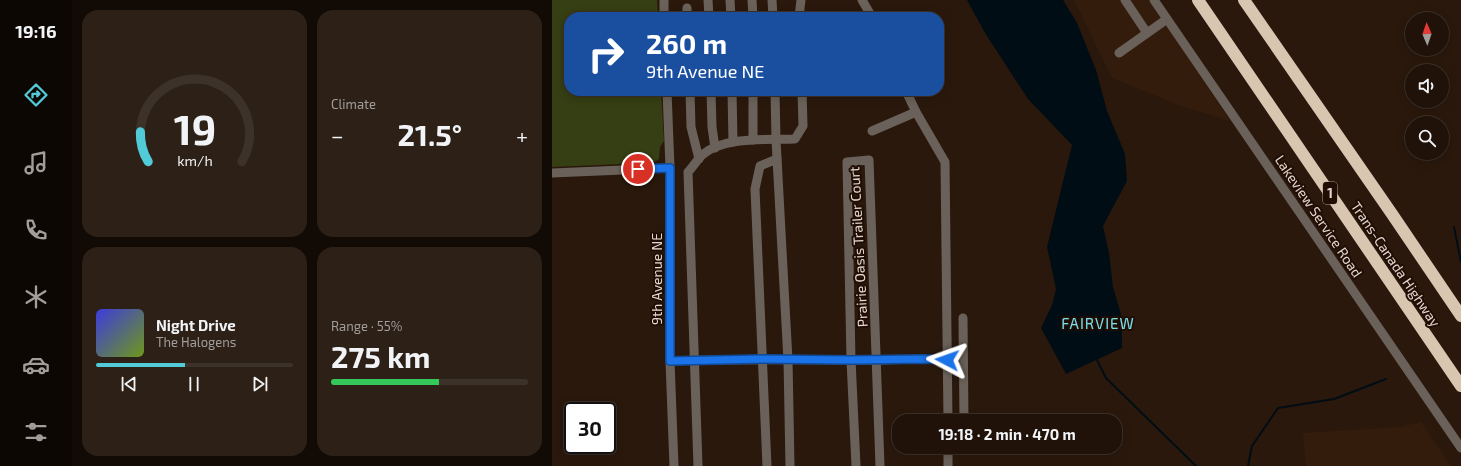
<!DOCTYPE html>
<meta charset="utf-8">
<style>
body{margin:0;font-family:"Exo 2",sans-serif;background:#2d2017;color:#f1f3f6;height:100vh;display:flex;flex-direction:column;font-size:15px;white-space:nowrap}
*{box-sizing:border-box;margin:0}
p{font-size:13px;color:#a29e9c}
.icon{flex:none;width:22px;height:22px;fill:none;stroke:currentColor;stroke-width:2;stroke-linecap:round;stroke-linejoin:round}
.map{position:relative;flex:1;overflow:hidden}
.details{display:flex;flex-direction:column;gap:10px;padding:10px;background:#120a05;width:480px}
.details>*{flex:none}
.hud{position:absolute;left:12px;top:12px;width:380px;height:84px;border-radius:16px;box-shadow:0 2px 10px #0003,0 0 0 1px #3d322a;background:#1a4fa0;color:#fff;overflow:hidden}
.needle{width:26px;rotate:358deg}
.controls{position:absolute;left:853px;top:12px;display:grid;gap:8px}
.controls a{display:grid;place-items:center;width:44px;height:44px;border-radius:50%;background:#201209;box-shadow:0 2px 10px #0003,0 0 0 1px #3d322a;font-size:20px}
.speed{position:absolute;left:12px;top:402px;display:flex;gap:8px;font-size:20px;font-weight:700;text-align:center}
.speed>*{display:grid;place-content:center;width:52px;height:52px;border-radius:50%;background:#201209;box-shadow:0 2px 10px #0003,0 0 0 1px #3d322a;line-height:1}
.speed .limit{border:2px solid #111;border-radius:6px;background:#fff;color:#111}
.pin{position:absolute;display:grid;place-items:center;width:34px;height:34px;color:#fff;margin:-17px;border:2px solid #fff;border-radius:50%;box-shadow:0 1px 4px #0007}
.me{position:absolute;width:44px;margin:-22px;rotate:274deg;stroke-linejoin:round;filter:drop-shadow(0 0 3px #0008)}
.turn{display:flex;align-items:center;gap:14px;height:84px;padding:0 16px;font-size:18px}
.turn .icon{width:52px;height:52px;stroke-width:2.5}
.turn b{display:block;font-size:28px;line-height:34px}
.big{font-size:30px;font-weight:700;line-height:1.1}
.details .tile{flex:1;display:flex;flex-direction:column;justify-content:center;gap:6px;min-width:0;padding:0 14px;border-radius:16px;background:#2d2017}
.details .dial{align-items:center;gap:0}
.dial svg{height:104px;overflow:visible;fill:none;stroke:#3d322a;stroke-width:7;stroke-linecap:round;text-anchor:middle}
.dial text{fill:#f1f3f6;stroke:none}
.song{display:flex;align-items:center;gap:12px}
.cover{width:48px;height:48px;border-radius:6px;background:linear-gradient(135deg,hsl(240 70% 55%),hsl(80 70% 35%))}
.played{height:4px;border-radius:2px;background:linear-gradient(90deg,#52cbd9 45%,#3d322a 45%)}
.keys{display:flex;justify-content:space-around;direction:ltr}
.heat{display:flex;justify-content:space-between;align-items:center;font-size:22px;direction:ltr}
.charge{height:6px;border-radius:3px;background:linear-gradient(90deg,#34c759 55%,#3d322a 0)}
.details .tiles{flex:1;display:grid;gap:10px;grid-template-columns:repeat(2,1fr)}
.trip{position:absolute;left:340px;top:414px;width:230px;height:40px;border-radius:16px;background:#201209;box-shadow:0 2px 10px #0003,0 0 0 1px #3d322a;font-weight:700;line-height:40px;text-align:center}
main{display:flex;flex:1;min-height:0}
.dock{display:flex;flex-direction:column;width:72px;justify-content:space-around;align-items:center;background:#0d0704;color:#a29e9c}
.dock .icon{width:28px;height:28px}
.dock .current{color:#52cbd9}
.dock b{font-size:18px;color:#f1f3f6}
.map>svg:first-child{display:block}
</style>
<main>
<nav class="dock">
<b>19:16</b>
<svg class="icon current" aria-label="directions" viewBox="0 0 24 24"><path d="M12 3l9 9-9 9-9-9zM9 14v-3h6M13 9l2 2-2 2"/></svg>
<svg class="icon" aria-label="music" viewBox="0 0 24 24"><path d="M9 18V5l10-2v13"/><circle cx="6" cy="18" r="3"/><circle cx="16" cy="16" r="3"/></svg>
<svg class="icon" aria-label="phone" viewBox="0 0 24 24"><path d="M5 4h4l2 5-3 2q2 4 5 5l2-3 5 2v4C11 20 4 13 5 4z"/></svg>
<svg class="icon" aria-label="climate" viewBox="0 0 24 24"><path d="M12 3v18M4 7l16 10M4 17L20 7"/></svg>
<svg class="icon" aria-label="car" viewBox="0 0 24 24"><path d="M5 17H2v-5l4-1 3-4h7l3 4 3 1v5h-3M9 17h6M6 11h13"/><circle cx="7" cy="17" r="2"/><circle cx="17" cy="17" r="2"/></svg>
<svg class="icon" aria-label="filters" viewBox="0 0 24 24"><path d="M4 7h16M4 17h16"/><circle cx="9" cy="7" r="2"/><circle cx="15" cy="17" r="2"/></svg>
</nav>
<section class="details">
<div class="tiles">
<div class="tile dial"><svg viewBox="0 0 100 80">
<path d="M14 69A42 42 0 1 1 86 69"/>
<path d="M14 69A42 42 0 0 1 8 46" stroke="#52cbd9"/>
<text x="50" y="56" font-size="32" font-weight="700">19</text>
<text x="50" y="72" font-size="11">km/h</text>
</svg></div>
<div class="tile"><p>Climate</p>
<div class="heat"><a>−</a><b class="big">21.5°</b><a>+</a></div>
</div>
<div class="tile">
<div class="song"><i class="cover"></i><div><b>Night Drive</b><p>The Halogens</p></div></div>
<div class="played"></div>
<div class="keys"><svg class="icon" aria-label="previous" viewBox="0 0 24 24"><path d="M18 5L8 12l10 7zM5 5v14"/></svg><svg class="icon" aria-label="pause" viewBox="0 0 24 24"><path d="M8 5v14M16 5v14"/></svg><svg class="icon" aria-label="next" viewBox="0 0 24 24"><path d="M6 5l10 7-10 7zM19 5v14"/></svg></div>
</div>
<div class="tile"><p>Range · 55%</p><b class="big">275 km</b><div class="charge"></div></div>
</div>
</section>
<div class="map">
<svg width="909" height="466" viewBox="0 0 909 466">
<rect width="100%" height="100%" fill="#2a180c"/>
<!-- built -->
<g fill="#341c0c">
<polygon points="522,0 598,0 678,121 629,106 560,78"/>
<polygon points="869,422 899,466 754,466 751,433 848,427"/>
</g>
<!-- green -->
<polygon fill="#363e13" points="0,0 105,0 106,17 17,17 17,91 109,91 112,141 108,147 107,159 104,161 94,163 0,167"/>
<!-- water -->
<polygon fill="#000d14" points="415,0 511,0 525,23 544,70 555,111 573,154 575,181 551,226 557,253 561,287 570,318 570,348 514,374 489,328 500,305 504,289 495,247 520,145 476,99 433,33"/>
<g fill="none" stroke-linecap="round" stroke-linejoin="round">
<!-- stream -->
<g stroke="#000d14" stroke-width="2">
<polyline points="902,227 909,262"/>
<polyline points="545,360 554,378 644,466"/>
<polyline points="696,466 700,446 726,408 782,399 834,379"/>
</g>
<!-- minor -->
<g stroke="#6a625a" stroke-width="9">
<polyline points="112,0 112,17"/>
<polyline points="156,0 157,17"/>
<polyline points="178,0 179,17"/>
<polyline points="200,0 201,17"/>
<polyline points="220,0 221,17"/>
<polyline points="310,0 320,17"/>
<polyline points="573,0 595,33"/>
<polyline points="602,0 909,448"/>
<polyline points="135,8 135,17"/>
<polyline points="247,17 249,0"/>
<polyline points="567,53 615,19"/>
<polyline points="115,91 118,168 118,361 122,466"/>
<polyline points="138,91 139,127 147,159"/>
<polyline points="159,91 160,127 163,148"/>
<polyline points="180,91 181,142"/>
<polyline points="201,91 201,140"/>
<polyline points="223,91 224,140 236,360 238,466"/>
<polyline points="354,91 364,112 393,162 396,421"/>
<polyline points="320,131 364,112"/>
<polyline points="0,173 118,168"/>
<polyline points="411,318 412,421"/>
<path d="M118,361C177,359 236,360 295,360C328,361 362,358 395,360"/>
<polyline points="396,447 396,466"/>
<path d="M146,466L136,172C141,167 145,160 150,155C172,136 216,140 243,139L251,126L250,91"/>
<polyline points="215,466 203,189 208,166 225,159"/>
<polyline points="304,466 299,360 295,162 317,160 328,466"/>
</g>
<!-- highway -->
<g stroke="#d8c6b0" stroke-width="12">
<polyline points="646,0 909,386"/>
<polyline points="692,0 840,214 909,316"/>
</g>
</g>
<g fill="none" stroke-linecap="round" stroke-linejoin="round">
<!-- route casing -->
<g stroke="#114b97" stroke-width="10">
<polyline id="route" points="86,169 118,168 118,361 210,359 299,360 373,359 395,360"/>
</g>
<!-- route -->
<use href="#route" stroke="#1a73e8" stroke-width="7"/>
</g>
<g text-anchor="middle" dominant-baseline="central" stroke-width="4" stroke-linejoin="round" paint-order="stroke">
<!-- shield labels -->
<rect fill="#200e04" stroke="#a99b92" stroke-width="1" x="771" y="182" width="14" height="22" rx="3"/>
<g font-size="13" font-weight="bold" fill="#e4d7cf">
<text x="778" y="193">1</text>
</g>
<!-- street labels -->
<g font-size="14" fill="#e4d7cf" stroke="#200e04">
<text transform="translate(767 216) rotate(56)">Lakeview Service Road</text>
<text transform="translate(306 247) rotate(-93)">Prairie Oasis Trailer Court</text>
<text transform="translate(844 264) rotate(56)">Trans-Canada Highway</text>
<text transform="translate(104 279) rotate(-90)">9th Avenue NE</text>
</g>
<!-- neighbourhood labels -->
<g font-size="15" letter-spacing="1" fill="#77e1ee" stroke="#200e04">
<text x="546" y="323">FAIRVIEW</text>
</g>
</g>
</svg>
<div class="controls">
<a><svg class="needle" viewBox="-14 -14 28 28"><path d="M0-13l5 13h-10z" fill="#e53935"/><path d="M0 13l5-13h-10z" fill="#a29e9c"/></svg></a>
<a><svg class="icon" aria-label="sound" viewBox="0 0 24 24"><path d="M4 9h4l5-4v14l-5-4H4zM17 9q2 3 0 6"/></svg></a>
<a><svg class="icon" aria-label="search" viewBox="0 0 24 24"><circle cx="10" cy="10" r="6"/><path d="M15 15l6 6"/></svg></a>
</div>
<div class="speed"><div class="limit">30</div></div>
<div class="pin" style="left:86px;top:169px;background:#d93025"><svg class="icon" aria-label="arrive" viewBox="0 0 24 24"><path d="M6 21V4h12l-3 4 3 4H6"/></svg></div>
<svg class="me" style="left:395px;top:360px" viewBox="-20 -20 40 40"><path d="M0-17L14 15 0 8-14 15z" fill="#1a73e8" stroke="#fff" stroke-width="4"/></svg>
<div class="trip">19:18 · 2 min · 470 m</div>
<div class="hud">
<div class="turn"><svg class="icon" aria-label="right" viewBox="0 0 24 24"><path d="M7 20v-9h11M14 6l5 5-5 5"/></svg><div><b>260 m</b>9th Avenue NE</div></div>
</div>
</div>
</main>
